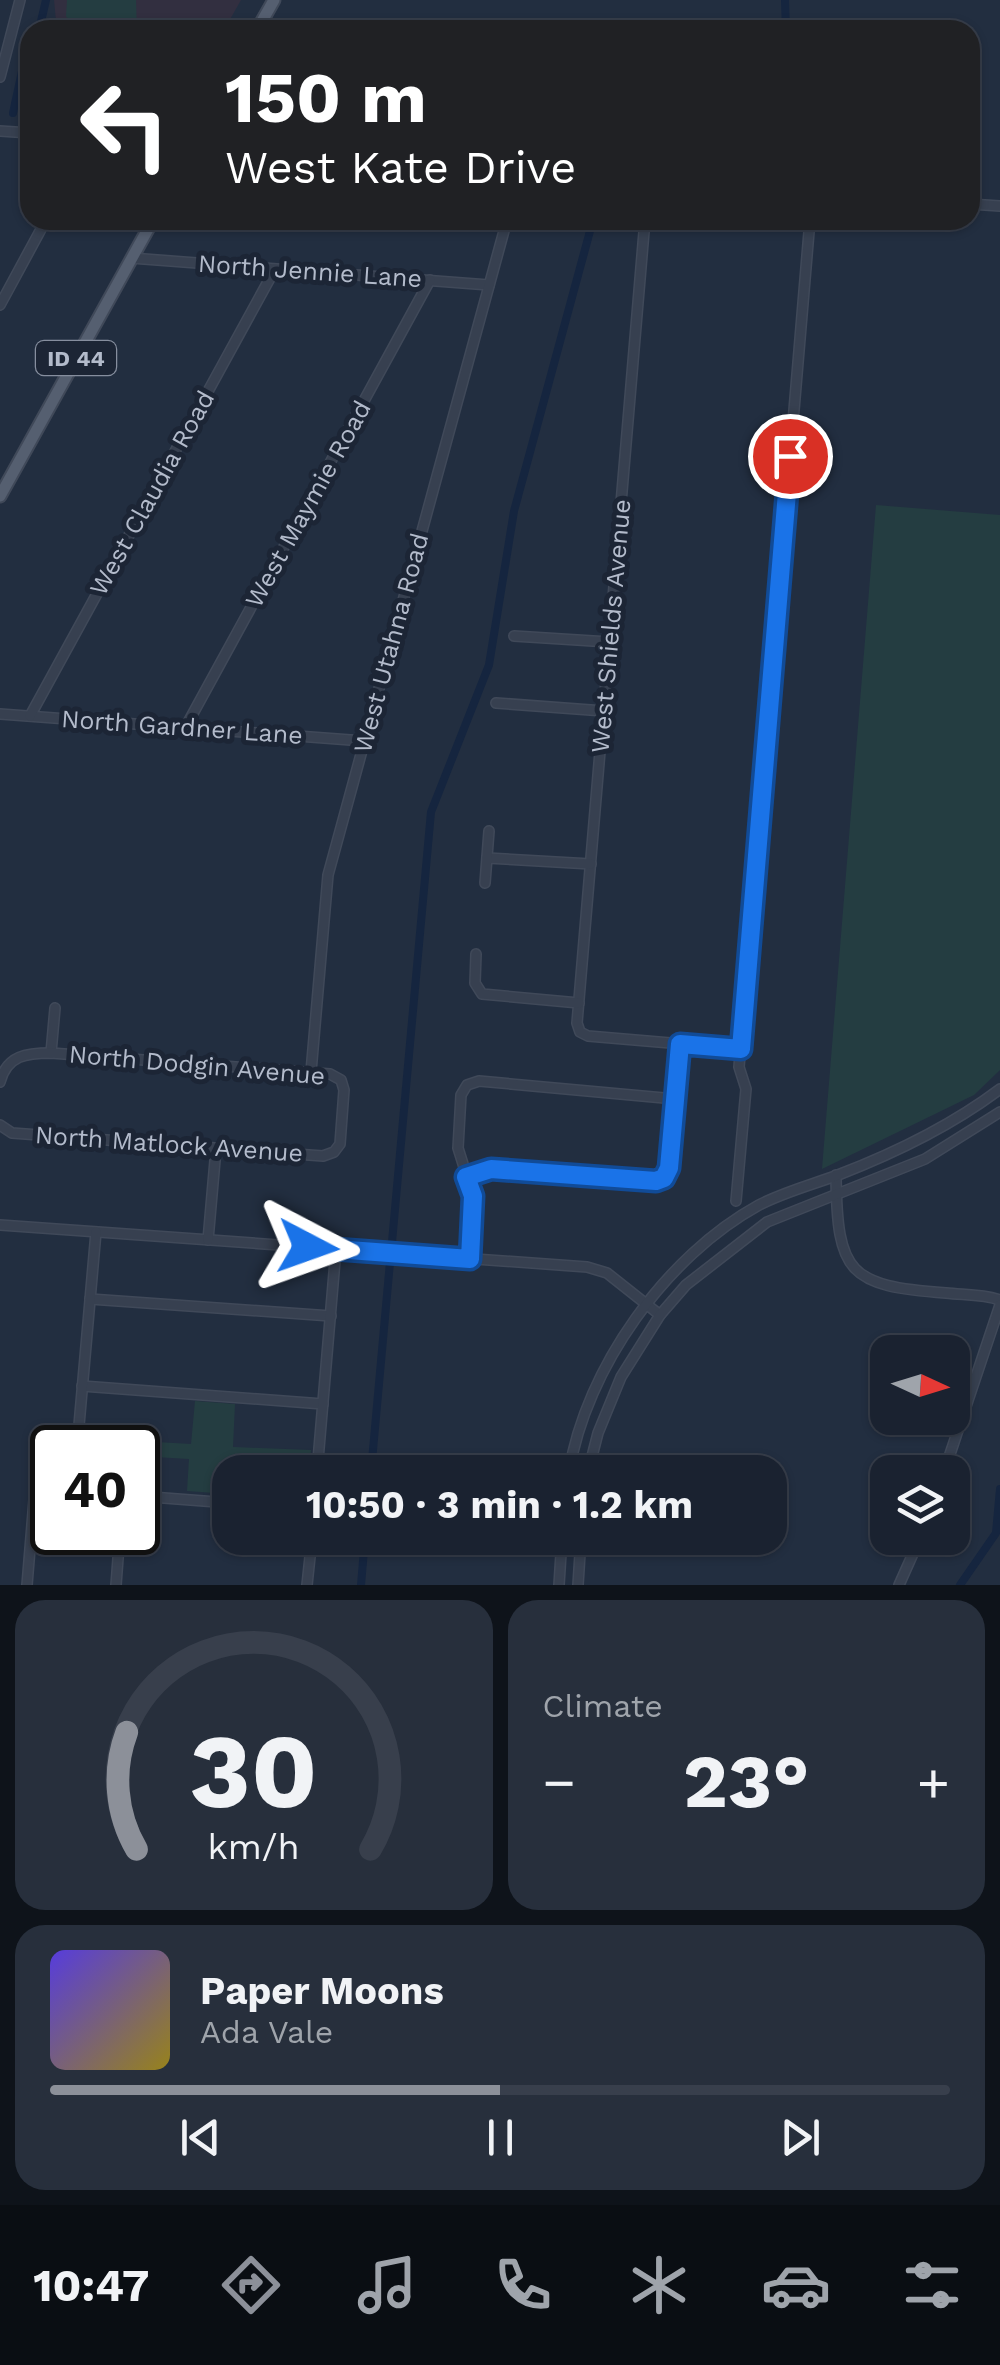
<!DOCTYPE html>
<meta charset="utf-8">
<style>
body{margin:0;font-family:"Work Sans",sans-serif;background:#272f3c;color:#f1f3f6;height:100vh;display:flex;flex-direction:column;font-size:38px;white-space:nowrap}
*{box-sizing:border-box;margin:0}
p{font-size:32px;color:#9fa4ab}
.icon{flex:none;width:55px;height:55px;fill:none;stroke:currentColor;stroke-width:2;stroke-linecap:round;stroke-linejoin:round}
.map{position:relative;height:1585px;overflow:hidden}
.panel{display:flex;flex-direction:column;gap:15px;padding:15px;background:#0e131a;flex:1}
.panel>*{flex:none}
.guide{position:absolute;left:20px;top:20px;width:960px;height:210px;border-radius:30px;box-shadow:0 2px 8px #0004,0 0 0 2px #383f4c;background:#202124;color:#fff;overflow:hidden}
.needle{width:65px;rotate:94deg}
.buttons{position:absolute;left:870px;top:1335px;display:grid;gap:20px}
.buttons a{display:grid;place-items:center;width:100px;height:100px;border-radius:20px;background:#1a2230;box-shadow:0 2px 8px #0004,0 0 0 2px #383f4c;font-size:50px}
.speed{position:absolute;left:30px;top:1425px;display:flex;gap:20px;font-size:50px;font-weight:700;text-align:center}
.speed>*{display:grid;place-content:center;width:130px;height:130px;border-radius:50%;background:#1a2230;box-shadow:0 2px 8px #0004,0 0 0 2px #383f4c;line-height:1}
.speed .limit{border:5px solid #111;border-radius:15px;background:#fff;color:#111}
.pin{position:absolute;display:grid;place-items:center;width:85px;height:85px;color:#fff;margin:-42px;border:5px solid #fff;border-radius:50%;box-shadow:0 2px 10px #0007}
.me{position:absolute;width:110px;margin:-55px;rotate:94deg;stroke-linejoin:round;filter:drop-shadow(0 0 8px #0008)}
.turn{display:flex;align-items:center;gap:35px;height:210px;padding:0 40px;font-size:45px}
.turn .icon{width:130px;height:130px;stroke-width:2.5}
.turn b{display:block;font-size:70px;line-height:85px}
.big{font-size:75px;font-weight:700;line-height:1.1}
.panel .tile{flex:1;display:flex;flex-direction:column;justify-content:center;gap:15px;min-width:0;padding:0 35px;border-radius:30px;background:#272f3c}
.panel .dial{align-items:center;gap:0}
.dial svg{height:260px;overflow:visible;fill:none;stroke:#383f4c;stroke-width:7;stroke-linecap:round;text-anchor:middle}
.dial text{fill:#f1f3f6;stroke:none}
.song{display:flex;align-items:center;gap:30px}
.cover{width:120px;height:120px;border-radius:15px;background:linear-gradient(135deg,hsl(250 70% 55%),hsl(50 70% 35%))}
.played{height:10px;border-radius:5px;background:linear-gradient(90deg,#8c9099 50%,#383f4c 50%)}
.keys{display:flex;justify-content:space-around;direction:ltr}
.heat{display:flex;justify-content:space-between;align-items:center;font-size:55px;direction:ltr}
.panel .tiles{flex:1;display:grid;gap:15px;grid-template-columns:1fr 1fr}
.tile:last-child{grid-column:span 2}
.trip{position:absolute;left:212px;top:1455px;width:575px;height:100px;border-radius:30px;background:#1a2230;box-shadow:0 2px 8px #0004,0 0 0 2px #383f4c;font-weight:700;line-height:100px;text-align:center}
.menu{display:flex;height:160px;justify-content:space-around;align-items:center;background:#0a0e13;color:#9fa4ab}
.menu .icon{width:70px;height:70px}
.menu .current{color:#8c9099}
.menu b{font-size:45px;color:#f1f3f6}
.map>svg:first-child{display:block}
</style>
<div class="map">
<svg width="1000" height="1585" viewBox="0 0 1000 1585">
<rect width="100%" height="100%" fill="#222e40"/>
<!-- medical -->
<polygon fill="#322f40" points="54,0 241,0 224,30 51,30 56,21"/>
<!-- green -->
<g fill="#243d41">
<polygon points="67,0 136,0 137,30 74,30 66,16"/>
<polygon points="876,505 1000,515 1000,1070 974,1095 822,1169"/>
<polygon points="195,1401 235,1404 233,1447 311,1450 310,1468 231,1462 228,1494 187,1491 189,1459 138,1456 138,1448 86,1447 87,1438 191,1444"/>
</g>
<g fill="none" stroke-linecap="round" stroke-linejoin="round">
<!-- canal -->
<g stroke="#15253f" stroke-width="8">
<polyline points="785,0 786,30"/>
<polyline points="39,30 46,0"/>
<polyline points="13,113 24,62 30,49"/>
<polyline points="392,1242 431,812 489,665 514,511 593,220"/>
<polyline points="371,1472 390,1262"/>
<polyline points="361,1585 365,1538"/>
<polyline points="960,1585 996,1533 1000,1489"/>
</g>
<!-- minor casing -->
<g stroke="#404959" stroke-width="12">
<g id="minor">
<polyline points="0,77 20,0"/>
<polyline points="0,131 30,133"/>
<polyline points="970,204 1000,206"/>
<polyline points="645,220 577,1023 580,1032 588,1036 741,1049"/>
<polyline points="131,258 489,285"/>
<polyline points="0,305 46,220"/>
<polyline points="514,636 609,642"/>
<polyline points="496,703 604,711"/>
<polyline points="0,714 364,741"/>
<polyline points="30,716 275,269"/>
<polyline points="185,728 430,280"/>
<polyline points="487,858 591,864"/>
<polyline points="485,883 489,831"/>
<polyline points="476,954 475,983 482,994 579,1003"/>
<polyline points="51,1053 55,1008"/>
<polyline points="311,1072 328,875 507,220"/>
<path d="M0,1082C7,1055 27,1053 51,1053L330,1074L341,1080L344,1090L340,1144L334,1152L323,1156L12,1133L0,1125"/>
<path d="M836,1175C837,1274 849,1286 946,1293C964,1295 983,1294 1000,1300"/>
<polyline points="466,1177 491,1169 656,1181 664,1177 669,1168 680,1044"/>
<polyline points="736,1201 746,1089 739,1067 743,1016 810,220"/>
<polyline points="0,1225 587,1267 607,1273 660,1315"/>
<polyline points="208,1240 216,1149"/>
<polyline points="470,1259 473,1196 458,1148 461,1095 467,1085 479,1081 675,1099"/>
<polyline points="90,1299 331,1316"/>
<polyline points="82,1386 323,1404"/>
<polyline points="77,1448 96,1232"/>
<polyline points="317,1472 336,1249"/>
<path d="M569,1472C586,1368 666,1256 759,1205C784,1192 811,1185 838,1175C895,1153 951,1126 1000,1089"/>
<polyline points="588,1472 598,1433 621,1377 660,1315 686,1285 767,1222 925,1159 1000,1112"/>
<polyline points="944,1472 1000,1305"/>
<polyline points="138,1496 230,1503"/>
<polyline points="27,1585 35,1488 52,1489"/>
<polyline points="116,1585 120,1532"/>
<polyline points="307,1585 312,1538"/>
<polyline points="559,1585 562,1538"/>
<polyline points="578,1585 581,1538"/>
<polyline points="899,1585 920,1538"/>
</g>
</g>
<!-- major casing -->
<g stroke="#404959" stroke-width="15">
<g id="major">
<polyline points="257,30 274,0"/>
<polyline points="0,496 153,220"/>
</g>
</g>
<!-- minor -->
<use href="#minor" stroke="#374050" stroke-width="9"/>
<!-- major -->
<use href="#major" stroke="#555f70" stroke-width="11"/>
</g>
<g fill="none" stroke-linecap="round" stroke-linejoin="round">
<!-- route casing -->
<g stroke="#114b97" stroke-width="25">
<polyline id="route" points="308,1247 470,1259 473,1196 466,1177 491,1169 656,1181 664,1178 669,1168 680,1044 741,1049 790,456"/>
</g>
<!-- route -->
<use href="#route" stroke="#1a73e8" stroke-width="18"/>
</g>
<g text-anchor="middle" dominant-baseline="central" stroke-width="10" stroke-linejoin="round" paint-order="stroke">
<!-- shield labels -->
<rect fill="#1c2535" stroke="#868e9e" stroke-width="2.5" x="36" y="341" width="80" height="34" rx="8"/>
<g font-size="22" font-weight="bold" fill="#b3bbcb">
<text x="76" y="358">ID 44</text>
</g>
<!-- street labels -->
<g font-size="25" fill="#b3bbcb" stroke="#1c2535">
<text transform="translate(310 271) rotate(4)">North Jennie Lane</text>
<text transform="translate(152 493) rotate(-61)">West Claudia Road</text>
<text transform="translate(308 504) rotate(-61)">West Maymie Road</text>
<text transform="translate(611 626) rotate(-85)">West Shields Avenue</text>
<text transform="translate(391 643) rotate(-75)">West Utahna Road</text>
<text transform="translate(182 727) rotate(4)">North Gardner Lane</text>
<text transform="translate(197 1065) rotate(5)">North Dodgin Avenue</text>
<text transform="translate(169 1144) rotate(4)">North Matlock Avenue</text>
</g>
</g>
</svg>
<div class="buttons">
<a><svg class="needle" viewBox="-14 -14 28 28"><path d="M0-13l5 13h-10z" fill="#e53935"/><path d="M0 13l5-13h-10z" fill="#9fa4ab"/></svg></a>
<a><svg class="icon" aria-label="layers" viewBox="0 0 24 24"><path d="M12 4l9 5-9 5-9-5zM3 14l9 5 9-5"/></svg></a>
</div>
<div class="speed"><div class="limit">40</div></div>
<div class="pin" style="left:790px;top:456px;background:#d93025"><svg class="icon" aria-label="arrive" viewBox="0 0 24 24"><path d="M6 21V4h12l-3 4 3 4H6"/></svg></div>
<svg class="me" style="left:308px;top:1247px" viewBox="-20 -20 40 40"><path d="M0-17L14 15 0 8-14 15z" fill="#1a73e8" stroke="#fff" stroke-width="4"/></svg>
<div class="trip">10:50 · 3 min · 1.2 km</div>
<div class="guide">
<div class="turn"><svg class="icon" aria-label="left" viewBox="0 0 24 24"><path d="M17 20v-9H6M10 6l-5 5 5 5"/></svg><div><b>150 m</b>West Kate Drive</div></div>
</div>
</div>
<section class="panel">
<div class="tiles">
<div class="tile dial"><svg viewBox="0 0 100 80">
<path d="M14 69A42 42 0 1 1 86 69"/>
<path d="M14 69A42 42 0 0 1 11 33" stroke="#8c9099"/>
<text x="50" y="56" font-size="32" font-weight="700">30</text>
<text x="50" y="72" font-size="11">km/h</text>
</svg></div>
<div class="tile"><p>Climate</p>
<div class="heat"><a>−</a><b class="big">23°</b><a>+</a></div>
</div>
<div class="tile">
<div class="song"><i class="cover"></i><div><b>Paper Moons</b><p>Ada Vale</p></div></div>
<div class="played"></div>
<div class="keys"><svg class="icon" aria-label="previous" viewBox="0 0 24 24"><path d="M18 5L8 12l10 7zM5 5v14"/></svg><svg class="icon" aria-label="pause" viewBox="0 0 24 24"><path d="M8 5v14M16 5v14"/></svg><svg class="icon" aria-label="next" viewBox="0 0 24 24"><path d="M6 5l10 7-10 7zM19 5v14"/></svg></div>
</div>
</div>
</section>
<nav class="menu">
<b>10:47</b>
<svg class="icon current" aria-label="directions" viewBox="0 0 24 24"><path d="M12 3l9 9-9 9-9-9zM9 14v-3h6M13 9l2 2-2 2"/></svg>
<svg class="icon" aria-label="music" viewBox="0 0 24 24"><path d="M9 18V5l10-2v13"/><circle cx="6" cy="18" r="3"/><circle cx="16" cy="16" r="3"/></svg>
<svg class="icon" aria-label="phone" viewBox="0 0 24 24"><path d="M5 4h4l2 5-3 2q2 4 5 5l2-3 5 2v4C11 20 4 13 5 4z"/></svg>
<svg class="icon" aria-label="climate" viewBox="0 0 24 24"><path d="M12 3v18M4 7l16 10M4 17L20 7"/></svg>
<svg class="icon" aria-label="car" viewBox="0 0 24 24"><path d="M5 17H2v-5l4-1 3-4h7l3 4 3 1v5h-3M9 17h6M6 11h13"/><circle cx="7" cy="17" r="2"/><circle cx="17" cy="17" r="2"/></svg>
<svg class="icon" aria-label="filters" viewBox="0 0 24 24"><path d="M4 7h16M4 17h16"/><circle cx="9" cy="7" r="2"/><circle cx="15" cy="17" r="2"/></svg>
</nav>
